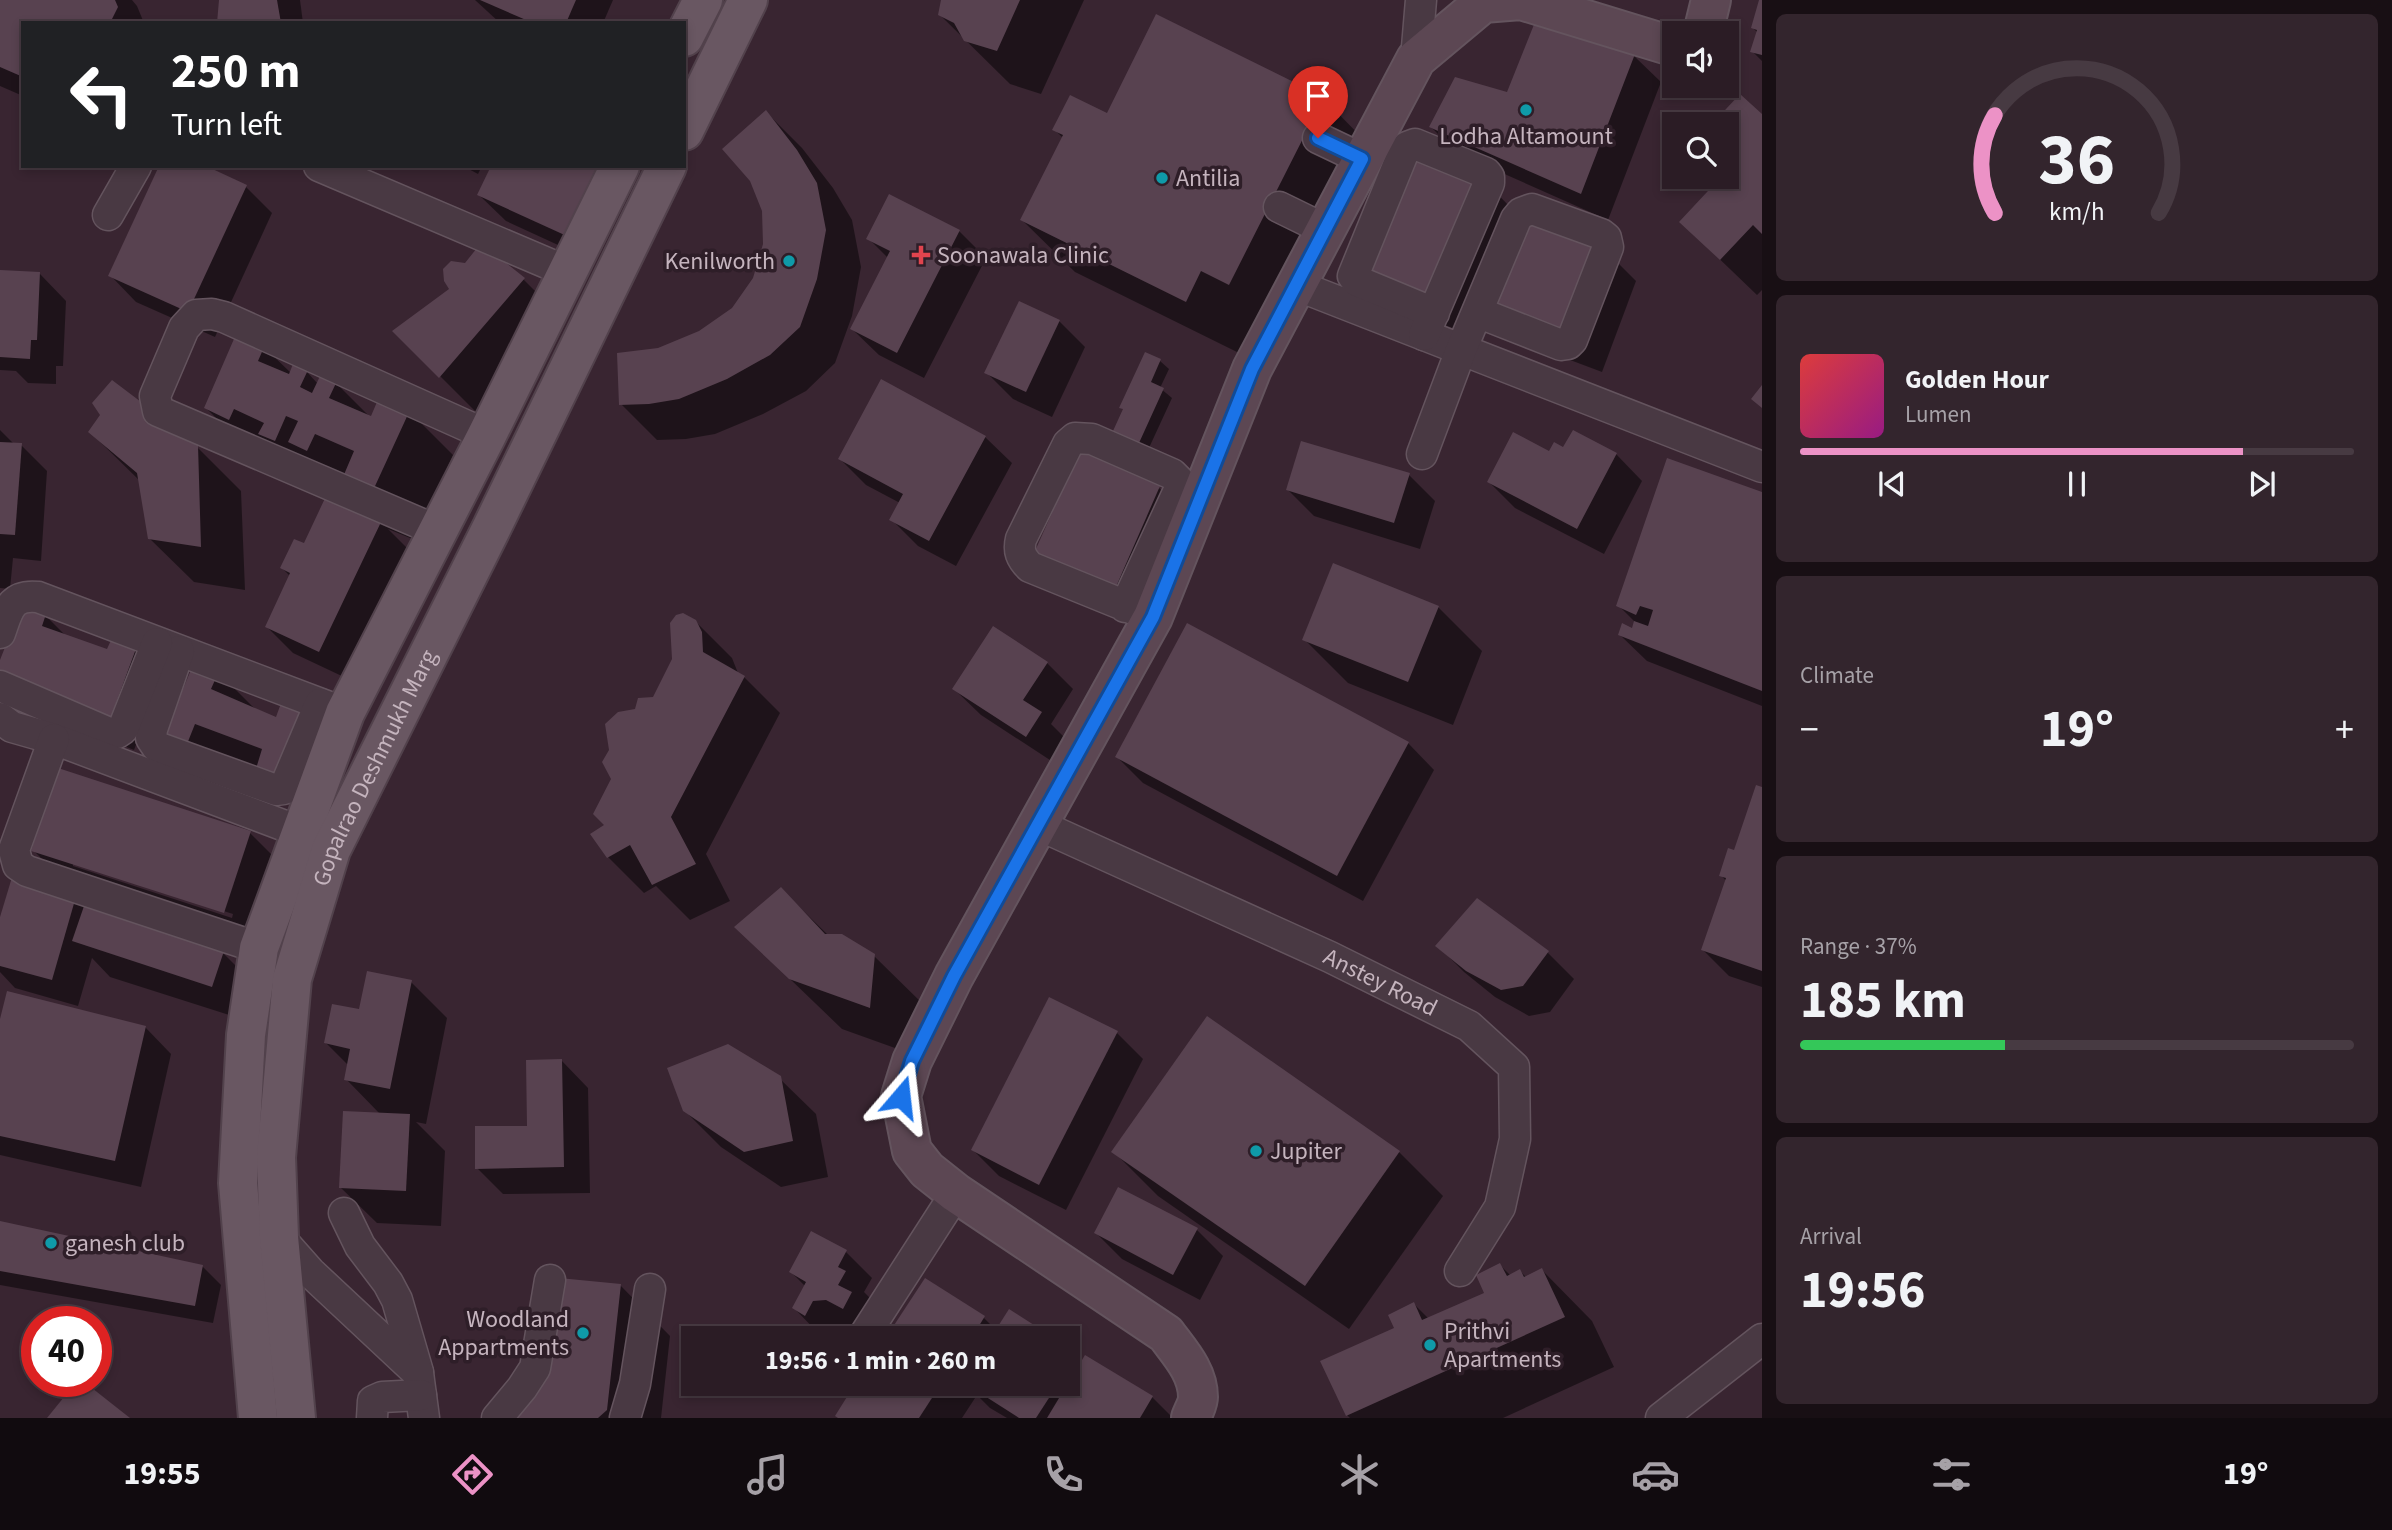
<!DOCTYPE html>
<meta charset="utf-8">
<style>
body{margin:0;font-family:"Source Sans 3",sans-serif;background:#33252d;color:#f1f3f6;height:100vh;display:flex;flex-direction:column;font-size:26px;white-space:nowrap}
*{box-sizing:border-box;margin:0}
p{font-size:23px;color:#a6a1a7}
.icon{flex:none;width:38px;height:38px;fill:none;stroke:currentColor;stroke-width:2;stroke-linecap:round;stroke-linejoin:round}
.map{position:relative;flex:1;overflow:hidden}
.panel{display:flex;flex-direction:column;gap:14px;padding:14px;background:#180f14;width:630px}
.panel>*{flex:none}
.top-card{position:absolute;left:21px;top:21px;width:665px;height:147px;border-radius:0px;box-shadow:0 4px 10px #0003,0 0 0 2px #473a42;background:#202124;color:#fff;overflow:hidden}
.tools{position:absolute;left:1662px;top:21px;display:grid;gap:14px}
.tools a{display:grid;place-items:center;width:77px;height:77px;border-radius:0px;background:#2b1c25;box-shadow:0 4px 10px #0003,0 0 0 2px #473a42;font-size:35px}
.speed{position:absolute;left:21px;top:1306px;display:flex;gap:14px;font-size:35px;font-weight:700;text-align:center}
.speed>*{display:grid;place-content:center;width:91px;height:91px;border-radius:50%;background:#2b1c25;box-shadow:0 4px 10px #0003,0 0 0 2px #473a42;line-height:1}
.speed .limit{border:10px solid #d22;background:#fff;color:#111}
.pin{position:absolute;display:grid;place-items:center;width:60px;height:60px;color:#fff;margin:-72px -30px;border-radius:50% 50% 50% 0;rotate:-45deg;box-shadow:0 0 7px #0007}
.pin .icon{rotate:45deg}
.me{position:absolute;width:77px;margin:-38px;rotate:17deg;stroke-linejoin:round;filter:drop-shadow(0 0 5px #0008)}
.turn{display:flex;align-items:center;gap:24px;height:147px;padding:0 35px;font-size:32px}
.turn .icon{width:91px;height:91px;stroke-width:2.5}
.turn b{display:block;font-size:49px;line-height:60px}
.big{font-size:52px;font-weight:700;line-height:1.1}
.panel .widget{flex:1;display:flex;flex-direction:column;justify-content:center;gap:10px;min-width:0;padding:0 24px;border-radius:10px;background:#33252d}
.panel .dial{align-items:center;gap:0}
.dial svg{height:182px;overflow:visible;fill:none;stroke:#473a42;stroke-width:7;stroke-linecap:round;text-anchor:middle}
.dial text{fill:#f1f3f6;stroke:none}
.song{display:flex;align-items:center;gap:21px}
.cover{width:84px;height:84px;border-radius:10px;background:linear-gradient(135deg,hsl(0 70% 55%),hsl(310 70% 35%))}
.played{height:7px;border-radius:4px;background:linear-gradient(90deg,#ec92c6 80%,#473a42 80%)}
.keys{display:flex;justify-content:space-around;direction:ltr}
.heat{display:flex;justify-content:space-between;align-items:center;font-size:38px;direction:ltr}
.charge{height:10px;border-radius:5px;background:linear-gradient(90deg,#34c759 37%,#473a42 0)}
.trip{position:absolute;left:681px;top:1326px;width:399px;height:70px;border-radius:0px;background:#2b1c25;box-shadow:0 4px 10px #0003,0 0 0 2px #473a42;font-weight:700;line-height:70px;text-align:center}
.menu{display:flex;height:112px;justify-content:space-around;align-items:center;background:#110b0f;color:#a6a1a7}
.menu .icon{width:49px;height:49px}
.menu .current{color:#ec92c6}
.menu b{font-size:32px;color:#f1f3f6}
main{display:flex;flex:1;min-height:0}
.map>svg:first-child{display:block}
</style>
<main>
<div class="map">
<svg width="1762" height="1418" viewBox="0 0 1762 1418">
<rect width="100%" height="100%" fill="#392531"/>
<!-- shadow -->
<g fill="#0007" fill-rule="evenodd">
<polygon points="0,0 132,0 137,6 144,23 23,23 23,96 0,86"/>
<polygon points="220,0 300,0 303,23 219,23"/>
<polygon points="475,0 613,0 603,23 500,23"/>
<polygon points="943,0 1084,0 1041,94 1010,84 939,14"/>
<polygon points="1762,0 1762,61 1752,51 1758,33 1753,28"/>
<polygon points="1538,19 1634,56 1661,82 1608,220 1457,153 1431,127 1508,94"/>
<polygon points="1740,96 1762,116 1762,290 1757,295 1681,222 1723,177 1727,177 1732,168 1727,124 1714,124"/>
<polygon points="1323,98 1375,151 1282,337 1254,323 1239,353 1075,272 1022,220 1063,138 1054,129 1108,115"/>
<polygon points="766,112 802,148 833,188 852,220 861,267 852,316 835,363 806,391 763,414 715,434 686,439 657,440 621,404 659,350 700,333 733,310 755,279 765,244"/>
<polygon points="463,166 482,166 478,174"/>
<polygon points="493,166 640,166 595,262 506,221 479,195"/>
<polygon points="1484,180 1510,207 1457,330 1389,301"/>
<polygon points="246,187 272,213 215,337 136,302 110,275"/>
<polygon points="959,231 986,258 924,378 879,355 852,329 888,258 868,238"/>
<polygon points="1600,245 1636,281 1602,372 1533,346"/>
<polygon points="481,246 524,280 560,316 476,412 395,331 451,289"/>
<polygon points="0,272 40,274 66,301 63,366 56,366 56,384 28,383 16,371 0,370"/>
<polygon points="1059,321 1085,347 1052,417 1013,399 987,373"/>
<polygon points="264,347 291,373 307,372 318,384 336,383 372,419 388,409 409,411 453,455 415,540 388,529 407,548 346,678 293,653 267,627 291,577 282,568 304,546 328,497 250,452 206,408"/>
<polygon points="1160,361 1169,369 1160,388 1172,398 1148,450 1124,440 1115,431"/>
<polygon points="0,430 14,444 21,445 47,471 41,561 13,558 10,589 0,588"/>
<polygon points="90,432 197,447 241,491 245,590 194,582 149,538 140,481"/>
<polygon points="985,437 1012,463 956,566 918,546 891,519 900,503 866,485 840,459"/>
<polygon points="1564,449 1616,454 1642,481 1604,554 1515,508 1489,482 1550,454"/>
<polygon points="1409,475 1435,501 1420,549 1314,516 1288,490"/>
<polygon points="1159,488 1185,514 1139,622 1060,586"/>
<polygon points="1762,494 1762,706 1647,661 1620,635 1633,631 1636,623 1618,605"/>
<polygon points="1438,607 1482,651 1453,725 1348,683 1304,639"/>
<polygon points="45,615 67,637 108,652 136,648 163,674 134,750 21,704 0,665"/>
<polygon points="695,621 732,658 738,673 744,677 780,713 706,854 730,901 690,920 656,886 644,893 608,857 607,825 613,779 636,710 654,699"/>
<polygon points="1047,663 1073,689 1051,724 1067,740 1053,762 981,715 954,689"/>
<polygon points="218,672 254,708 277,719 285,697 293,807 257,771 167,734"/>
<polygon points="1408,743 1434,770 1363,901 1143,783 1117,757"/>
<polygon points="1762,789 1762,987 1729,976 1703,950 1726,881 1721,875 1735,852"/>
<path d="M250,833L286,869L260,948L69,886L33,850ZM73,863L233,914L232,918L73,866Z"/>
<polygon points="781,889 828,935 874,956 925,1006 920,1057 842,1029 736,927"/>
<polygon points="76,894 92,911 223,953 259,989 248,1021 110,977 92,958 78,1006 15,988 0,972 0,924"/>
<polygon points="1477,900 1548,953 1574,979 1550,1012 1529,1016 1495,997 1464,972 1438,946"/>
<polygon points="411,982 447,1018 426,1124 416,1122 445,1151 441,1226 377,1223 340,1187 380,1114 346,1079 348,1065 326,1043 360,1011"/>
<polygon points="1208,1019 1399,1152 1443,1196 1349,1329 1158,1196 1114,1152"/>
<polygon points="0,1026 145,1027 171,1054 141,1187 0,1155"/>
<polygon points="1117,1033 1143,1059 1066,1210 999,1176 973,1150"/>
<polygon points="562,1061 588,1088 590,1193 503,1194 477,1168 529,1127"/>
<polygon points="779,1078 816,1114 828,1177 781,1187 721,1147 684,1110"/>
<polygon points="0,1223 203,1267 221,1285 213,1323 0,1285"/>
<polygon points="1197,1230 1223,1256 1200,1300 1122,1259 1096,1233"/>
<polygon points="846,1252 872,1278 864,1292 871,1299 854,1325 839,1327 833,1339 828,1339 820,1335 794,1308 806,1287 791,1272"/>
<polygon points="1500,1265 1511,1276 1520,1271 1526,1277 1542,1270 1592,1321 1614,1367 1503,1418 1350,1418 1347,1415 1396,1329 1414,1304 1429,1319 1486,1293"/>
<polygon points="926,1280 984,1318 997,1331 1053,1339 887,1339"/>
<polygon points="620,1285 670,1336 661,1418 513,1418 546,1383"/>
<polygon points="1068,1348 1083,1361 1152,1397 1173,1418 1007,1418 990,1408 977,1395 962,1418 839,1418 857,1384 1068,1384"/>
</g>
<!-- building -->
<g fill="#584250">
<polygon points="0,0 115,0 118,7 110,23 23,23 23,77 0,67"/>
<polygon points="219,0 277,0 281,23 217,23"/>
<polygon points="480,0 576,0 566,23 533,23"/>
<polygon points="941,0 1020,0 997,51 964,41 954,23 938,15"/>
<polygon points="1759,0 1762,0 1762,55 1750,52 1757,30 1751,28"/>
<polygon points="1156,14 1324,97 1229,285 1201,271 1186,302 1020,220 1063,135 1052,130 1070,95 1107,113"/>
<polygon points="1537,17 1635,54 1581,194 1429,127 1455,77 1507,92"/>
<polygon points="1740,94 1762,114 1762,234 1753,225 1720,260 1679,222 1721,177 1727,177 1727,170 1730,166 1727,164 1727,124 1712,124"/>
<polygon points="766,110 797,150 817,183 826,230 817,279 800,327 770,355 727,379 679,399 649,404 619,405 617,353 658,348 699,331 732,308 753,278 763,244 762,211 750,181 722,149"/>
<polygon points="1415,149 1485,179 1430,304 1361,275"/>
<polygon points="159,166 206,166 247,185 188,312 108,276"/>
<polygon points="491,166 602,166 569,237 477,195"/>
<polygon points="889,194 960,230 897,353 850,329 890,251 866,239"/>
<polygon points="1530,218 1601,243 1566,337 1495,311"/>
<polygon points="481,243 525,278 439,378 392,331 449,289 444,281 443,269 451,261 465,263"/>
<polygon points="0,270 40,272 37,340 31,340 30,359 0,357"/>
<polygon points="1019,301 1060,320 1026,392 984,373"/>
<polygon points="237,332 265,345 258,361 289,374 293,364 308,370 300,387 312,393 321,374 337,381 329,398 371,416 377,402 387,407 390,401 410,410 370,497 340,484 354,451 315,434 307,451 288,442 298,421 286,416 275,441 258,434 264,423 234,409 229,420 204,408"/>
<polygon points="1145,352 1161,359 1151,382 1164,388 1139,443 1113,431 1123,409 1119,408"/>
<polygon points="881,379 986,436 929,541 889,520 903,494 838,459"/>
<polygon points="112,380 198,445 201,547 148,539 137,473 88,432 100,415 92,403"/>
<polygon points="1762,385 1762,408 1751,399"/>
<polygon points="1573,430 1617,453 1577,529 1487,482 1513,432 1549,451 1554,442 1563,447"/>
<polygon points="1301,441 1410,473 1394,523 1286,490"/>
<polygon points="0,442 22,443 15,535 0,534"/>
<polygon points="1080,450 1160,486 1112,596 1031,560"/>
<polygon points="1667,458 1762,492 1762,691 1618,635 1622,623 1632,628 1634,621 1648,626 1653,610 1640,606 1636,615 1616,606"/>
<polygon points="327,494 382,520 319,652 265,627 290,573 280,568 294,539 304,543"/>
<polygon points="1333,563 1439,606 1408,682 1302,640"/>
<polygon points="22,604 46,614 42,626 107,649 112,638 137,646 108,725 0,681 0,660"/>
<polygon points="683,613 696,620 702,632 703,652 745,676 671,817 696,864 652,885 630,845 607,858 590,834 604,825 593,814 611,779 602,762 609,750 605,724 618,712 635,709 638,698 653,697 672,659 670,623 676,615"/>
<polygon points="1187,623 1409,742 1337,876 1115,757"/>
<polygon points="993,626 1048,662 1023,700 1042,712 1026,737 952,689"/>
<polygon points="195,660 219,671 211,689 276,717 284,695 307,704 278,782 255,772 262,749 195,724 187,744 164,735"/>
<polygon points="58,768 251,831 224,913 31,851"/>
<polygon points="1756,785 1762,787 1762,971 1701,950 1726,878 1719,876 1728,848 1734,850"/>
<polygon points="13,874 77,893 52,980 0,966 0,917"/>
<polygon points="781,887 825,934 842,934 875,954 870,1008 789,979 734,927"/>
<polygon points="1477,898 1549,951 1523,986 1501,990 1466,971 1435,946"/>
<polygon points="84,906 224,951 212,987 72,941"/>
<polygon points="367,971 412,980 390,1089 344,1080 350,1049 324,1043 332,1004 359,1009"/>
<polygon points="7,991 146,1026 115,1161 0,1136 0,1019"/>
<polygon points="1049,997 1118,1031 1039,1185 971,1150"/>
<polygon points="1207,1016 1400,1151 1305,1286 1111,1152"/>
<polygon points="728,1044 781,1076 793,1141 744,1152 683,1111 667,1068"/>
<polygon points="562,1059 564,1167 475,1169 475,1126 527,1126 526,1060"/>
<polygon points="343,1111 410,1114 406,1191 339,1188"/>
<polygon points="1118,1187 1198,1228 1173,1275 1094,1233"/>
<polygon points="0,1221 203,1265 195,1306 0,1271"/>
<polygon points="811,1231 847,1250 838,1267 846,1271 838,1285 852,1292 843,1309 826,1300 813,1301 805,1316 792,1308 806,1282 789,1272"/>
<polygon points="1500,1263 1507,1276 1520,1269 1524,1277 1542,1268 1565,1317 1346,1416 1320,1361 1394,1328 1388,1315 1414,1302 1422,1320 1484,1293 1476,1275"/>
<polygon points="559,1278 621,1284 607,1410 598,1418 511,1418 544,1383"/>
<polygon points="925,1278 985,1316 971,1339 885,1339"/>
<polygon points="1009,1309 1056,1339 990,1339"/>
<polygon points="1068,1346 1078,1353 1068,1369"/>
<polygon points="1085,1355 1153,1396 1140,1418 1047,1418"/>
<polygon points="77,1381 83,1381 130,1418 47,1418"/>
<polygon points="855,1384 941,1384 919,1418 838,1418 835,1416"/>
<polygon points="966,1384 1058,1384 1036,1418 1019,1418"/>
</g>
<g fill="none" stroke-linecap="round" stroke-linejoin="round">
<!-- street casing -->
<g stroke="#64545e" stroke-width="33">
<g id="street">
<polyline points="1416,59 1421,0"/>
<polyline points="1318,138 1362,159"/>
<polyline points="319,166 568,272"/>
<polyline points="1279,207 1324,229"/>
<polyline points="108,215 136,166"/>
<polyline points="1296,285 1762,467"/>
<polyline points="1424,335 1489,183 1489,177 1486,173 1415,144 1407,147 1404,151 1353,276 1357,281 1434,313"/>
<polyline points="1422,454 1461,350 1516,219 1521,213 1532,209 1601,234 1606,238 1608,247 1572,340 1568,344 1561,345 1477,312"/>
<polyline points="438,531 158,411 155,396 184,328 196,315 212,314 224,317 487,435"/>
<path d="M1125,607L1180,488V482L1172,474L1092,439L1075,438L1068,444L1021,539C1018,551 1021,558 1030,567L1153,617"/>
<path d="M0,633C8,611 10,594 38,597L345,713"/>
<polyline points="179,651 152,729 151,738 157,747 276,790 284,789 320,704"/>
<polyline points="0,686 109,733 117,733 123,729 157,643"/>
<polyline points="0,718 12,727 54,739 301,832"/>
<polyline points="54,739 14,850 18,865 27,871 259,948"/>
<path id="s1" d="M1039,825L1330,957L1469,1026L1514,1067L1515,1139L1500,1207L1460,1271"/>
<polyline points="344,1213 360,1246 388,1283 397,1300 418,1372"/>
<polyline points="279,1237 310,1272 418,1373 424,1418"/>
<polyline points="862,1339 956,1193"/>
<polyline points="372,1418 373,1401 382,1397 421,1395"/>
<polyline points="497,1418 522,1388 535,1368 550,1280"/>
<polyline points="625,1418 635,1384 650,1289"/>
<polyline points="1661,1418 1762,1339"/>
</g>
</g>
<!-- secondary casing -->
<g stroke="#64545e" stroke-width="42">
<g id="secondary">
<polyline points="1703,33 1711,0"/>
<path d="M1191,1418C1193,1412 1198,1404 1198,1397C1198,1372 1180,1353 1166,1334L956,1193L927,1170L912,1151L901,1096L912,1061L954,976L1153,617L1252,369L1416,59L1483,3L1521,0L1675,47"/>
</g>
</g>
<!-- primary casing -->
<g stroke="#52424c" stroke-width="42">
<g id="primary">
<polyline points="684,37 703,0"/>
<polyline points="684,131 748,0"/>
<polyline points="258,1418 238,1183 246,1035 259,948 345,713 487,435 620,166"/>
<path id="s2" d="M296,1418L279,1237L276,1157L292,979L331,850L492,527L667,166"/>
</g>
</g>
<!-- street -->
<use href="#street" stroke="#493943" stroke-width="30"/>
<!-- secondary -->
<use href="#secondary" stroke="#5c4753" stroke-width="38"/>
<!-- primary -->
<use href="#primary" stroke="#695762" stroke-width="38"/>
</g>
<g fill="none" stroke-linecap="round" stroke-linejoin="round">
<!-- route casing -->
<g stroke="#114b97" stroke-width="18">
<polyline id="route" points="901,1097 912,1061 954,976 1153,617 1252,369 1362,159 1318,138"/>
</g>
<!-- route -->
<use href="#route" stroke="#1a73e8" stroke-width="12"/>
</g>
<!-- markers -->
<g fill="#0f9aa8" stroke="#2e1e28" stroke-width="2.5">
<circle cx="1526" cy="110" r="7"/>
<circle cx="1162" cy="178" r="7"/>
<circle cx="789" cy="261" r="7"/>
<circle cx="1256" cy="1151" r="7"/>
<circle cx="51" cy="1243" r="7"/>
<circle cx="583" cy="1333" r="7"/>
<circle cx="1430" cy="1345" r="7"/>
</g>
<path fill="#e0444e" stroke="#2e1e28" stroke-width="2.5" d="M917.5 244.5h7v7h7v7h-7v7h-7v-7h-7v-7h7z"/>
<g text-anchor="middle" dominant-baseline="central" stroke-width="7" stroke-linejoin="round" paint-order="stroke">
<!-- poi labels -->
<g font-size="24" fill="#c5b4be" stroke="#2e1e28" text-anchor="start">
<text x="1526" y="136" text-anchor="middle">Lodha Altamount</text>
<text x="1176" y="178">Antilia</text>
<text x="937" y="255">Soonawala Clinic</text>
<text x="775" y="261" text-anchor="end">Kenilworth</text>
<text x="1270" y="1151">Jupiter</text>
<text x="65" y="1243">ganesh club</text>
<text x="569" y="1319" text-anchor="end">Woodland<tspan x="569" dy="28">Appartments</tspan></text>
<text x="1444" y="1331">Prithvi<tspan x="1444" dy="28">Apartments</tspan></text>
</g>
<!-- street labels -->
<g font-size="24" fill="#c5b4be" stroke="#2e1e28">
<text stroke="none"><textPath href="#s2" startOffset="668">Gopalrao Deshmukh Marg</textPath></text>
<text stroke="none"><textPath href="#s1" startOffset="376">Anstey Road</textPath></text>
</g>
</g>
</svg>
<div class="tools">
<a><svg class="icon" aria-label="sound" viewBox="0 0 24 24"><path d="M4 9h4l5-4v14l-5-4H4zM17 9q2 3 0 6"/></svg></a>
<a><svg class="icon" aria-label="search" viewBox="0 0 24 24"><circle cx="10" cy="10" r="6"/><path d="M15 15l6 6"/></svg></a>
</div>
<div class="speed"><div class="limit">40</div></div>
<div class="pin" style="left:1318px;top:138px;background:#d93025"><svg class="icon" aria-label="arrive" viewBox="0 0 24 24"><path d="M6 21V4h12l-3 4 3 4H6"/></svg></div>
<svg class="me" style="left:901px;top:1097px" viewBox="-20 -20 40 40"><path d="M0-17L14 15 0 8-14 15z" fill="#1a73e8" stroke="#fff" stroke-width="4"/></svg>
<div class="trip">19:56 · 1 min · 260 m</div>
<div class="top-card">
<div class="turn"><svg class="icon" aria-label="left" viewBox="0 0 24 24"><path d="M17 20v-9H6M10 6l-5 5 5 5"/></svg><div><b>250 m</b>Turn left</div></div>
</div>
</div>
<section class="panel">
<div class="widget dial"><svg viewBox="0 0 100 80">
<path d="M14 69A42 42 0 1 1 86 69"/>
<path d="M14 69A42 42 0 0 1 14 26" stroke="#ec92c6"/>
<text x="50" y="56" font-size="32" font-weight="700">36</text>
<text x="50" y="72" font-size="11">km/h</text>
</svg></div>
<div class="widget">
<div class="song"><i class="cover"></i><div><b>Golden Hour</b><p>Lumen</p></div></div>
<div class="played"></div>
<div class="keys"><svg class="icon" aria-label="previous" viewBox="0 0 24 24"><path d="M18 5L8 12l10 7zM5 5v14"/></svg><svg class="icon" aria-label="pause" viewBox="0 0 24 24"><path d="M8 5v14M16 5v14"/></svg><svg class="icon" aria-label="next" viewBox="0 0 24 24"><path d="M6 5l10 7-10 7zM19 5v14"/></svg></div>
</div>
<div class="widget"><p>Climate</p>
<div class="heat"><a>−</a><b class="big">19°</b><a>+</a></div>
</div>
<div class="widget"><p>Range · 37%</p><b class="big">185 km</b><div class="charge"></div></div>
<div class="widget"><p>Arrival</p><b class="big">19:56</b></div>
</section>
</main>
<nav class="menu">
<b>19:55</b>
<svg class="icon current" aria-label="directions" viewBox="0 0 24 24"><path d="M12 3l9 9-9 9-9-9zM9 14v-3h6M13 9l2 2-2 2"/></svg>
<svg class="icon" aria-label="music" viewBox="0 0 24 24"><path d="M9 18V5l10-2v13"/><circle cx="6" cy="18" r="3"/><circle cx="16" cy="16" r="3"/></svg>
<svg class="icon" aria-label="phone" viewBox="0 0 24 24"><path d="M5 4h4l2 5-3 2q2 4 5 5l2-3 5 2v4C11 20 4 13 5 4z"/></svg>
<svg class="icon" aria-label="climate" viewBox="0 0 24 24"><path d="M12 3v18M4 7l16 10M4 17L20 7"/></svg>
<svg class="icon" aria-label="car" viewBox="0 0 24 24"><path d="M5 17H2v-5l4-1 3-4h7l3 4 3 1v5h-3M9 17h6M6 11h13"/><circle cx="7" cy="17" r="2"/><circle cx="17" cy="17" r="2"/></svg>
<svg class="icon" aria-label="filters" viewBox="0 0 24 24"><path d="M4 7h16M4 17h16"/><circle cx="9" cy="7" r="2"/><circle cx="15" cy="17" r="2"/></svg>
<b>19°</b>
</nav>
